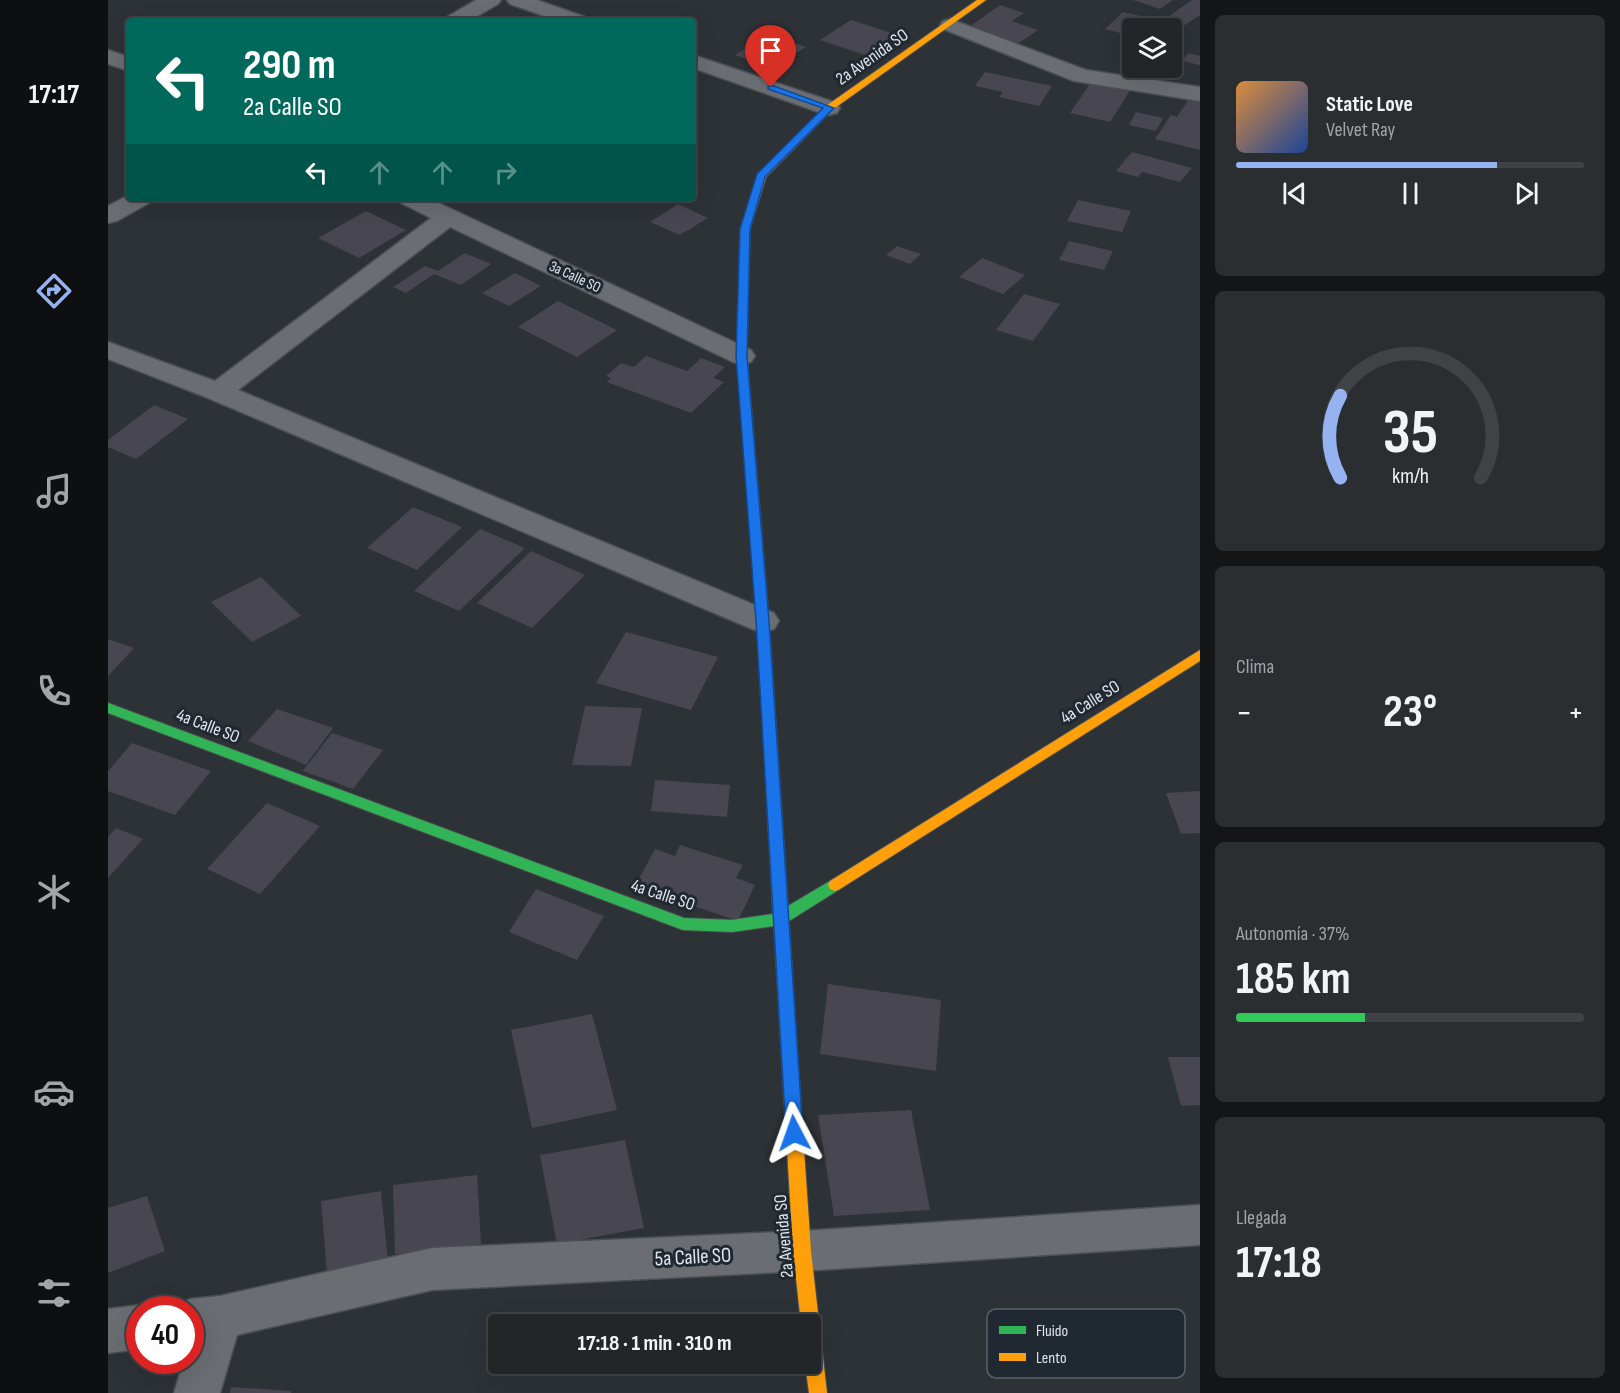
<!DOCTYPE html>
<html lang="es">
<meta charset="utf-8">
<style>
body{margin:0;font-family:"Sofia Sans Condensed",sans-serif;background:#2a2e31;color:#f1f3f6;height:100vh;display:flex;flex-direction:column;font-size:22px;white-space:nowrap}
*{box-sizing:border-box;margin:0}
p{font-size:20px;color:#a2a5a8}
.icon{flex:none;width:33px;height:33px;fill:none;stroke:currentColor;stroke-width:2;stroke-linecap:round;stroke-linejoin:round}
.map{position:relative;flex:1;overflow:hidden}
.panel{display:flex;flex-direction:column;gap:15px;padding:15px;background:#131517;width:420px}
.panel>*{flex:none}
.guide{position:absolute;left:18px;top:18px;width:570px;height:183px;border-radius:6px;box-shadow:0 6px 24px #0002,0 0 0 2px #3f4346;background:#00695c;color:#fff;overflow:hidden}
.fabs{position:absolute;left:1014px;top:18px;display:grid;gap:12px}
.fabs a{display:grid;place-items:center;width:60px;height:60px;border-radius:6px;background:#222629;box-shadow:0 6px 24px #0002,0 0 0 2px #3f4346;font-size:30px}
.speed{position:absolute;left:18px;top:1296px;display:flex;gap:12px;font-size:30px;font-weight:700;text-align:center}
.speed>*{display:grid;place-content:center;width:78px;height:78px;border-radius:50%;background:#222629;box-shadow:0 6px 24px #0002,0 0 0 2px #3f4346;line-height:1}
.speed .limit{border:9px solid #d22;background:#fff;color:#111}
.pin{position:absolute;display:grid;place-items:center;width:51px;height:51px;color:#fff;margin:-62px -26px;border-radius:50% 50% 50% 0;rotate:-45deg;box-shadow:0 0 6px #0007}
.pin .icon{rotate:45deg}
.me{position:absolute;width:66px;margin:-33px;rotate:356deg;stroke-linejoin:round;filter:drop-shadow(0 0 4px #0008)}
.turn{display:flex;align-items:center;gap:21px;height:126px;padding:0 18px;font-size:27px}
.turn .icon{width:78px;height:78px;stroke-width:2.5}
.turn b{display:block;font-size:42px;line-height:51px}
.lanes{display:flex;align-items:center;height:57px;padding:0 18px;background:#0003;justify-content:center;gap:30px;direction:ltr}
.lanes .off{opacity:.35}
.big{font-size:45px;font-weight:700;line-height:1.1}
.panel .tile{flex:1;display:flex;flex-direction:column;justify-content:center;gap:9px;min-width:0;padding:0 21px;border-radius:9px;background:#2a2e31}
.panel .dial{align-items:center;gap:0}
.dial svg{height:156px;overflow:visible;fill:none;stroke:#3f4346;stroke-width:7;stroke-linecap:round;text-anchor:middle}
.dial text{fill:#f1f3f6;stroke:none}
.song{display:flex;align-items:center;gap:18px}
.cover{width:72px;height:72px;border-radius:9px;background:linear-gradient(135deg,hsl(30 70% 55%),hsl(220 70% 35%))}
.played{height:6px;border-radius:3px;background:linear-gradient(90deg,#95b2f1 75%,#3f4346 75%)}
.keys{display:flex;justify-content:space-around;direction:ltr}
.heat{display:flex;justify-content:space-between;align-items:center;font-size:33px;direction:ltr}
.charge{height:9px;border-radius:4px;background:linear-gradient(90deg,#34c759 37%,#3f4346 0)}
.trip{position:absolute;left:380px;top:1314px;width:333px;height:60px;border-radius:6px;background:#222629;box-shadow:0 6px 24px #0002,0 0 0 2px #3f4346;font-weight:700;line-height:60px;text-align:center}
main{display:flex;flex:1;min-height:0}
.tabs{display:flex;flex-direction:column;width:108px;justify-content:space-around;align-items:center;background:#0e0f10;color:#a2a5a8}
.tabs .icon{width:42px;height:42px}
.tabs .current{color:#95b2f1}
.tabs b{font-size:27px;color:#f1f3f6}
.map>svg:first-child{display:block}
</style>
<main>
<nav class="tabs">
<b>17:17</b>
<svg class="icon current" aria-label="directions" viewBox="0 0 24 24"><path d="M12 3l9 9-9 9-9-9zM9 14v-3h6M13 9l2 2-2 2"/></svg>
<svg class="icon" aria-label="music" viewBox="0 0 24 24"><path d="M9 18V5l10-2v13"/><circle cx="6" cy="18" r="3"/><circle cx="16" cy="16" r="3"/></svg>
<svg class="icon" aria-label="phone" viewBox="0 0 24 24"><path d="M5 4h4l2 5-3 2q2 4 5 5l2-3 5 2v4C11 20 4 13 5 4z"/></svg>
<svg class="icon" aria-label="climate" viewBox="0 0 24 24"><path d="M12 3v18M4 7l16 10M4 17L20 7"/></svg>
<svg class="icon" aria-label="car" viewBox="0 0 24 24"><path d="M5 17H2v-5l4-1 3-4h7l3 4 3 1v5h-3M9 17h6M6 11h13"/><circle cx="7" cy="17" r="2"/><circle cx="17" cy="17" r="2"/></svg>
<svg class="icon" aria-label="filters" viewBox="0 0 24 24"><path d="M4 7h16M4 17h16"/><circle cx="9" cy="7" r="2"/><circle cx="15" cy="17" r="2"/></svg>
</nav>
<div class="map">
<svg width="1092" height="1393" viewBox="0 0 1092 1393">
<rect width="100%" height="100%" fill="#2d3237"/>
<!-- building -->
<g fill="#484650">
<polygon points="1025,0 1065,0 1052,9"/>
<polygon points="1084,0 1092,0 1092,15 1077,25 1057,19"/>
<polygon points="892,5 916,13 904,21 930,30 911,43 861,27"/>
<polygon points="1015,12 1037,17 1029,25 1036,26 1024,28 1024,36 997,29"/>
<polygon points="743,20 793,36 763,57 712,40"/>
<polygon points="661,34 698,47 665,68 627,55"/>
<polygon points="1080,53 1092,56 1092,65 1074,61"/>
<polygon points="877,72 944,86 931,106 891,97 895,92 867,86"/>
<polygon points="984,81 1023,89 1002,122 962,113"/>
<polygon points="1081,99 1092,101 1092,150 1047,139 1063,115 1069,117"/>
<polygon points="1028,112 1055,118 1048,131 1021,125"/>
<polygon points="1024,152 1084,168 1072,182 1034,172 1030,177 1008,171"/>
<polygon points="970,200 1023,211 1014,232 959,221"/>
<polygon points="570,204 600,218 572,235 542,222"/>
<polygon points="258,211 298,230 251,258 210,238"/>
<polygon points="961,241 1005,251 996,270 951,260"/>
<polygon points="789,246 813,254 802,264 778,255"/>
<polygon points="357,253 383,264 353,285 326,274 298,293 285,287 317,266 330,271"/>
<polygon points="874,258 917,275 895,294 851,277"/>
<polygon points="407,273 433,286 401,306 374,293"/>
<polygon points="916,294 952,304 925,341 888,330"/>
<polygon points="450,301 509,330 469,357 410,327"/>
<polygon points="538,356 579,371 593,358 617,367 605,378 616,382 583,413 499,382 503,378 498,376 513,363 526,367"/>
<polygon points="46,405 80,419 28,459 0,447 0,440"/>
<polygon points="305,507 354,527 309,570 259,548"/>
<polygon points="372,529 417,548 351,611 306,591"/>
<polygon points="423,551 477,575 424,628 369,603"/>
<polygon points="153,577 193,616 144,642 103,602"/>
<polygon points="518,632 610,657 583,710 488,683"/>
<polygon points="0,639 26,648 0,676"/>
<polygon points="477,706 534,708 523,766 464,765"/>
<polygon points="169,709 225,728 198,765 140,741"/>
<polygon points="224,733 275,750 245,789 195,771"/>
<polygon points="24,743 103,771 67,815 0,791 0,771"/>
<polygon points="547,780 622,785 619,817 543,811"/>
<polygon points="1092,791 1092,833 1073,834 1058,793"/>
<polygon points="159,803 212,826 152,894 99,869"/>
<polygon points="8,828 35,839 0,878 0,837"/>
<polygon points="572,845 635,865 628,878 647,885 630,921 527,886 547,849 567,856"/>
<polygon points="428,889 496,916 469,960 401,932"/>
<polygon points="720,984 833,1000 828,1071 712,1054"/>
<polygon points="484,1014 509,1110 424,1128 403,1030"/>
<polygon points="1060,1057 1092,1057 1092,1105 1073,1106"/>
<polygon points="803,1110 822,1210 726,1216 710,1115"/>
<polygon points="517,1140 536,1228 449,1244 432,1155"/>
<polygon points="369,1175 373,1244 287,1254 285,1185"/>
<polygon points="273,1191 280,1261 219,1273 213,1201"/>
<polygon points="39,1196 57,1251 0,1273 0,1208"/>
<polygon points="123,1387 183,1391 183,1393 122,1393"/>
</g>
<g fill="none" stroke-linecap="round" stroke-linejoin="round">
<!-- street casing -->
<g stroke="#4b4f54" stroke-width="3">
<g id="street">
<polygon points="368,0 393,0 390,4 361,21 336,21 339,17"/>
<polygon points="399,0 429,0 477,17 480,21 450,21 402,4"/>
<polygon points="842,19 978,70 1092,87 1092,101 966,81 835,29 832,25 835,21"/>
<polygon points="0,50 21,57 21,71 0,64"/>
<polygon points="585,55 729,103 732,108 729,113 721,115 713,113 585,68"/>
<polygon points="21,195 21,198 45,198 41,203 9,221 0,223 0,206"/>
<polygon points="289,198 320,198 643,350 647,356 643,362 634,364 625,362 342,227 130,390 666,613 671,621 666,629 655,632 644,629 100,398 0,359 0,342 107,381 323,218 293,203"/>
<polygon points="1092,1205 1092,1245 694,1271 324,1290 129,1335 112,1393 66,1393 76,1360 82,1360 82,1310 65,1310 66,1306 82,1299 112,1296 324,1248 694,1231"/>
<polygon points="32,1305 42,1310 32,1310 32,1349 0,1353 0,1309"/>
</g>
</g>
<!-- fast casing -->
<g stroke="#4b4f54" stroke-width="2">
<polygon id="fast" points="635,299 640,302 639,356 661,621 680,906 722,881 727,879 732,881 734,885 732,889 681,921 689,1047 687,1052 681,1054 675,1052 673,1047 666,926 624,932 575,930 0,713 0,703 576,918 624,920 665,914 649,621 629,356 630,302"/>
</g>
<!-- slow casing -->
<g stroke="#4b4f54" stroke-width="2">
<g id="slow">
<polygon points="869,0 878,0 724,110 658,177 642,229 640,302 635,305 631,304 632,229 650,174 718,106"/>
<polygon points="1092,650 1092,661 732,889 727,891 722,889 720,885 722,881"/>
<polygon points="681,1040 687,1042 689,1047 703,1251 719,1393 701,1393 697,1364 702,1364 702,1324 693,1324 685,1251 673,1047 675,1042"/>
</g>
</g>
<!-- street -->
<use href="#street" fill="#6a6e72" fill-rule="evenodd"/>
<!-- fast -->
<use href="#fast" fill="#30b455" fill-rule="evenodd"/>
<!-- slow -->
<use href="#slow" fill="#ff9f0a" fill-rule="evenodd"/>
</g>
<!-- route -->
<polygon fill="#1a73e8" stroke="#114b97" stroke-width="1.5" points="660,86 666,86 726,108 657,177 642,229 639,356 661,621 695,1133 692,1138 686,1140 680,1138 678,1133 648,621 628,356 632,229 649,174 715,108 660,89"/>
<g text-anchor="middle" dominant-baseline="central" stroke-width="6" stroke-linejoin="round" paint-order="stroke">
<!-- far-street labels -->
<g font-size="15" fill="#e1e6ec" stroke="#202831">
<text transform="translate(467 277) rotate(25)">3a Calle SO</text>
</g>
<!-- street labels -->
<g font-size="18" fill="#e1e6ec" stroke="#202831">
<text transform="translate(764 57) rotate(-35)">2a Avenida SO</text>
<text transform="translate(982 702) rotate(-32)">4a Calle SO</text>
<text transform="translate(100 726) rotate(21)">4a Calle SO</text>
<text transform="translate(555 895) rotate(18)">4a Calle SO</text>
<text transform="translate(676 1236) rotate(-95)">2a Avenida SO</text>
</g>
<!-- near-street labels -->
<g font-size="21" fill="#e1e6ec" stroke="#202831">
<text transform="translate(585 1257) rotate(-3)">5a Calle SO</text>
</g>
</g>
<!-- legend -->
<rect x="879" y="1309" width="198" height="69" rx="9" fill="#202831" stroke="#5a6169" stroke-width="1.5"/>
<rect x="891" y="1326" width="27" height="8" fill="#30b455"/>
<rect x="891" y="1353" width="27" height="8" fill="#ff9f0a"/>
<g font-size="16" fill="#e1e6ec">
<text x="928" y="1336">Fluido</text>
<text x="928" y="1363">Lento</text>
</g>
</svg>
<div class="fabs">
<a><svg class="icon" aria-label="layers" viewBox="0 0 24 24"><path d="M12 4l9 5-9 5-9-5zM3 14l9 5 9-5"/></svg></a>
</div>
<div class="speed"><div class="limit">40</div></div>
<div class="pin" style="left:663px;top:87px;background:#d93025"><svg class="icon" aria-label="arrive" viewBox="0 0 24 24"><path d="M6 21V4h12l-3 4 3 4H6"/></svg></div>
<svg class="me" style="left:686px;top:1133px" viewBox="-20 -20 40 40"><path d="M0-17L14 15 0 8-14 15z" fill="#1a73e8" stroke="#fff" stroke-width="4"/></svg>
<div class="trip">17:18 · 1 min · 310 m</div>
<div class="guide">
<div class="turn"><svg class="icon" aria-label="left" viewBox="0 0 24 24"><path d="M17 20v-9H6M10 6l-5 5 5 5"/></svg><div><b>290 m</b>2a Calle SO</div></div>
<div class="lanes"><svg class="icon" aria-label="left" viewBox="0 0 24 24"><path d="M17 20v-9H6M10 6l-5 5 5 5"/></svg><svg class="icon off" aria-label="ahead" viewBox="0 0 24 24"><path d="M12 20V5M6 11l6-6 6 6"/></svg><svg class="icon off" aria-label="ahead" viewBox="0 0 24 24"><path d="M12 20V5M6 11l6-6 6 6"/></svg><svg class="icon off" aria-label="right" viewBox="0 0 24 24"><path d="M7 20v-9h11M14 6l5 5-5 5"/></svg></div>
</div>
</div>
<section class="panel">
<div class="tile">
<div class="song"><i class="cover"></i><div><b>Static Love</b><p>Velvet Ray</p></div></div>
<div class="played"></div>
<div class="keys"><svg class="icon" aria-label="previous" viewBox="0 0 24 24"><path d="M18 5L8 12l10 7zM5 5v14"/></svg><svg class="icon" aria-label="pause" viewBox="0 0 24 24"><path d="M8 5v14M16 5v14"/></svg><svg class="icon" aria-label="next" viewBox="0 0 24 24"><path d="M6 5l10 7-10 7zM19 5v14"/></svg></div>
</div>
<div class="tile dial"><svg viewBox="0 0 100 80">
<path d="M14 69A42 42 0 1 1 86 69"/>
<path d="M14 69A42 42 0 0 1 14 27" stroke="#95b2f1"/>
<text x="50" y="56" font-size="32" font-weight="700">35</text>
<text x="50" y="72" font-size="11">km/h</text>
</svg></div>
<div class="tile"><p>Clima</p>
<div class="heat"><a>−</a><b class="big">23°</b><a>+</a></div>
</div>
<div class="tile"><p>Autonomía · 37%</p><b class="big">185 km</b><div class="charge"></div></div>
<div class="tile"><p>Llegada</p><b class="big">17:18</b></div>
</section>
</main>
